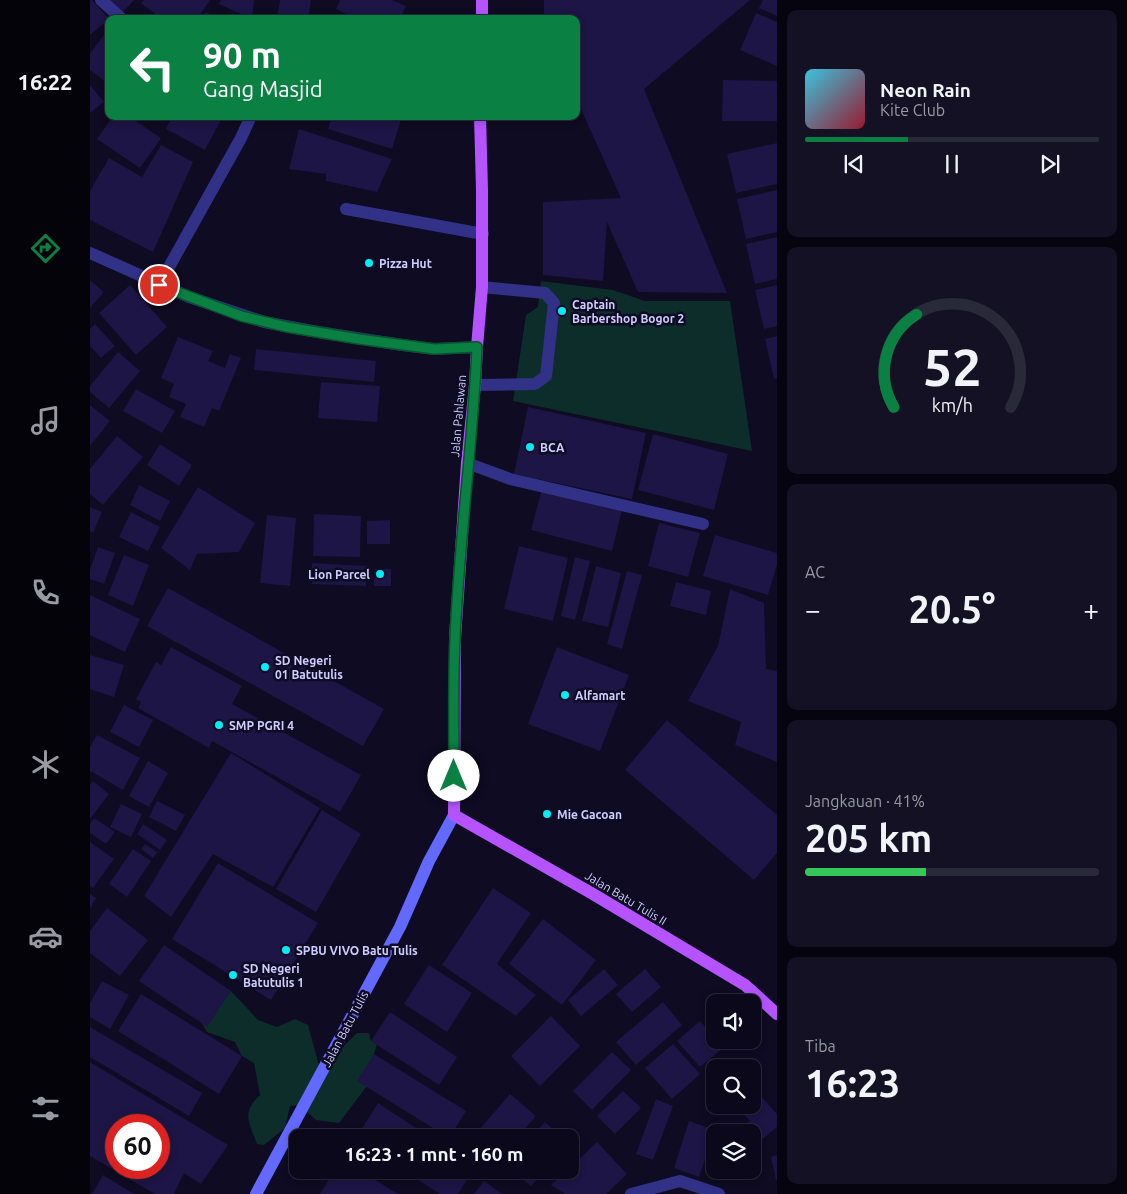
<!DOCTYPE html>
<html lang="id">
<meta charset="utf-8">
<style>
body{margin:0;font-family:Ubuntu,sans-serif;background:#131123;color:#f1f3f6;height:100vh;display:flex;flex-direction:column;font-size:19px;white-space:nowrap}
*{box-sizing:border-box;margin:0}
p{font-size:16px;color:#999aa2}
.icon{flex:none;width:28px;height:28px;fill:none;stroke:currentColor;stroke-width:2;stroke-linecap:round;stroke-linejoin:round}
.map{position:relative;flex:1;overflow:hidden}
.side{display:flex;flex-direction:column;gap:10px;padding:10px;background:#06040e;width:350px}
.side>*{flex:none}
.top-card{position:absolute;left:15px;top:15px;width:475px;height:105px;border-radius:10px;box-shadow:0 2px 8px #0003,0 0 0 1px #2a2939;background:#0b8043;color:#fff;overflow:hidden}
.controls{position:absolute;left:616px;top:994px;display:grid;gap:10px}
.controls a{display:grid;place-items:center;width:55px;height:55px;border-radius:10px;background:#0a081a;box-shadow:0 2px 8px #0003,0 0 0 1px #2a2939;font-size:25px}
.speed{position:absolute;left:15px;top:1114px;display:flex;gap:10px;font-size:25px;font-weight:700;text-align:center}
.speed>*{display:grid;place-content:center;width:65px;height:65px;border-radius:50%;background:#0a081a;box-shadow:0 2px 8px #0003,0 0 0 1px #2a2939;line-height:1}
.speed .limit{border:8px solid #d22;background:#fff;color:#111}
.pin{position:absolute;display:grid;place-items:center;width:42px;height:42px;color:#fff;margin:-21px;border:2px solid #fff;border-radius:50%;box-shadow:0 1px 5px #0007}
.me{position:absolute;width:55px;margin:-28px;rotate:0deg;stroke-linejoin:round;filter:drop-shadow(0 0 4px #0008)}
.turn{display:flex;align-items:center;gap:18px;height:105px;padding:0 15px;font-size:22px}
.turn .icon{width:65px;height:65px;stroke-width:2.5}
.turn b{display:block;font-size:35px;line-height:42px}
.big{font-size:38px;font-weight:600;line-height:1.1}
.side .widget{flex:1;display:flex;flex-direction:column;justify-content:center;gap:8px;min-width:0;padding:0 18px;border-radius:10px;background:#131123}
.side .dial{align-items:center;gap:0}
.dial svg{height:130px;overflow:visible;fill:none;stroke:#2a2939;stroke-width:7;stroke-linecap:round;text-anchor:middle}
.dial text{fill:#f1f3f6;stroke:none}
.song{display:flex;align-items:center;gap:15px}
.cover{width:60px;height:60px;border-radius:8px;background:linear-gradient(135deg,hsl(190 70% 55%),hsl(350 70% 35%))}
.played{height:5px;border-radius:2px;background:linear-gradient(90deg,#0b8043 35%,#2a2939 35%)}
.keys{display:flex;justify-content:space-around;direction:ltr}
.heat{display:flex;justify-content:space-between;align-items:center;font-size:28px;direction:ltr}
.charge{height:8px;border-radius:4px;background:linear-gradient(90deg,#34c759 41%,#2a2939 0)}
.trip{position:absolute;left:199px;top:1129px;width:290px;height:50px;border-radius:10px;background:#0a081a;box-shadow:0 2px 8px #0003,0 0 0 1px #2a2939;font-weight:600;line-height:50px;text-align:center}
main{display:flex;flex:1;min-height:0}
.menu{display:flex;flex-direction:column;width:90px;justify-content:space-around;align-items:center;background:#04030a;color:#999aa2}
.menu .icon{width:35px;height:35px}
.menu .on{color:#0b8043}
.menu b{font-size:22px;color:#f1f3f6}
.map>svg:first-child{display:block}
</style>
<main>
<nav class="menu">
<b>16:22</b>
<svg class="icon on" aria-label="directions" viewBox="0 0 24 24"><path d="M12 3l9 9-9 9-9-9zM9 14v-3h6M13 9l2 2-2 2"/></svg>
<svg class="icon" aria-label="music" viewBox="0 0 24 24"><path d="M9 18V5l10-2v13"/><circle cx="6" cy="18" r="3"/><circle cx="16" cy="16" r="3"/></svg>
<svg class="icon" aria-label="phone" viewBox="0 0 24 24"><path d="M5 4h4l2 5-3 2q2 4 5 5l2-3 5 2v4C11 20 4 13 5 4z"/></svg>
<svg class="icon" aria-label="climate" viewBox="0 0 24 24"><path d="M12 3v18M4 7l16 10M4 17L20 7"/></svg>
<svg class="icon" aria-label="car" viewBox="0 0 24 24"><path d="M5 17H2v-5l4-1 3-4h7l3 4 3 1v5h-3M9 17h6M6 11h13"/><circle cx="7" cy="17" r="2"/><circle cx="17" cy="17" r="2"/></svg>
<svg class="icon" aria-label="filters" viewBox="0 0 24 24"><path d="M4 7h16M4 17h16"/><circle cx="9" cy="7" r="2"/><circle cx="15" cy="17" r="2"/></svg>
</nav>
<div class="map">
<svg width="687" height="1194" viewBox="0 0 687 1194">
<rect width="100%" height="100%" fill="#0e0b22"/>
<!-- green -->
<g fill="#0d2d2a">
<polygon points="451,281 523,290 555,301 640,301 662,451 423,401 436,315 448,307"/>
<path d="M141,991L168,1020L187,1027L205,1019L218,1025L230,1069L267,1033H279L281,1041L287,1044L284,1054L289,1063L283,1078L249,1123L226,1120L209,1105L200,1106L195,1128L174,1145L167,1144C159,1122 151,1113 170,1095L164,1063L152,1056L145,1042L117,1032L107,1015L116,992Z"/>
</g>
<!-- building -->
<g fill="#1c1545" fill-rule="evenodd">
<polygon points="0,0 2,0 19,19 0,35"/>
<polygon points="18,0 44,0 31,14"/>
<polygon points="54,0 120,0 107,19 72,19 51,3"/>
<polygon points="131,0 164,0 162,19 129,4"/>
<polygon points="190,0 221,0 218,19 187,19"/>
<polygon points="250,0 302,0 316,6 310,19 266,19 246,9"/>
<polygon points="454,0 660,0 554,89 637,293 548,292 517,222 513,281 453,275 453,202 531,198 486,98 486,19 454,19"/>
<polygon points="673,0 687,0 687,16 669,8"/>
<polygon points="115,12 133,19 113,19"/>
<polygon points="666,13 687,22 687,66 650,50"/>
<polygon points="19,28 19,84 0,70 0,54"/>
<polygon points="633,80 687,81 687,121 632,121"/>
<polygon points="0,85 14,102 0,113"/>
<polygon points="23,116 38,116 71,138 50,168 7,139"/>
<polygon points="82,116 133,116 115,150 76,129"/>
<polygon points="242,116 312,116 302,149 238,129"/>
<polygon points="209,129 302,159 287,192 236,181 236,174 199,169"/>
<polygon points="687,143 687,184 646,193 637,154"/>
<polygon points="71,145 103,162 63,252 0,220 0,191 19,158 52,177"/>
<polygon points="687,190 687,232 656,239 647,199"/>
<polygon points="687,237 687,279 665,284 656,244"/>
<polygon points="0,280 14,292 0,308"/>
<polygon points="40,285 77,327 46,355 9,313"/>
<polygon points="687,285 687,326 674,329 665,290"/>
<polygon points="5,324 25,346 11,358 0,346 0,329"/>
<polygon points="687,336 687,378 684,379 675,339"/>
<polygon points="88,337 123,351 118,361 135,368 140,354 151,358 129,411 122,408 114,427 90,417 96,404 79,397 84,384 71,378"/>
<polygon points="166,349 286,361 284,382 164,370"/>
<polygon points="28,352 50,371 19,408 0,392 0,386"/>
<polygon points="231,382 290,386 287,422 228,418"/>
<polygon points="46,389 85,411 72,433 33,411"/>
<polygon points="0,405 20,421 0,446"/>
<polygon points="438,407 556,433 542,499 424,474"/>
<polygon points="563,434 638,454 624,510 548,490"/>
<polygon points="27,436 53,457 13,505 0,494 0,469"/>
<polygon points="70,444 102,465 89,486 57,465"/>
<polygon points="49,485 80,501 70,521 40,505"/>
<polygon points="108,487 165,523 149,552 107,554 100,570 71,548"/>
<polygon points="452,489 532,510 522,551 441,530"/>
<polygon points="0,507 12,512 3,533 0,531"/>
<polygon points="41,512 70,527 58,551 29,537"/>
<polygon points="224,514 271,516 270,557 223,556"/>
<polygon points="177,515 206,518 200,586 170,583"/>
<polygon points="300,520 300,544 277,544 277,521"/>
<polygon points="569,523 610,533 598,577 558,566"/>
<polygon points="625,535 687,553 687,565 678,595 613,576"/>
<polygon points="429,546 478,558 463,621 414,609"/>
<polygon points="8,547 25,553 14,584 0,579 0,570"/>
<polygon points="34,555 59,565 43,606 18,595"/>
<polygon points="485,557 500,561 485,620 471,616"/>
<polygon points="222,563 277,566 276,586 222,584"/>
<polygon points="506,566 531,573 518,627 492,621"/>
<polygon points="285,569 301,569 301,586 284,586"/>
<polygon points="537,571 552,575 532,649 517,644"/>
<polygon points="586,582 621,591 616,615 580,606"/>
<polygon points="78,588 294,709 273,746 57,626"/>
<polygon points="640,589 674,603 676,669 687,671 687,762 645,745 651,722 598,701 628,646"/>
<polygon points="0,595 50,619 35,652 0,635"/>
<polygon points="81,647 152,686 142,704 271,775 250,812 122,741 119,748 48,708 51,702 46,699 66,662 71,665"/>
<polygon points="467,647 539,675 510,751 438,724"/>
<polygon points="0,655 34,665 24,697 0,689"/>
<polygon points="34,705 63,720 49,747 20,732"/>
<polygon points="577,720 687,815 687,853 664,880 535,770"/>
<polygon points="7,735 50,758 33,790 0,771 0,747"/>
<polygon points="141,753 230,808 183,887 123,854 81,917 54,896"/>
<polygon points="58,761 78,773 59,807 39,796"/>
<polygon points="3,781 19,794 0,819 0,785"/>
<polygon points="67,801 95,815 86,831 59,817"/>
<polygon points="31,804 52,814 41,837 20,827"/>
<polygon points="232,810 271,834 226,912 186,889"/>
<polygon points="4,818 25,832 16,844 0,833 0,824"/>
<polygon points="53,824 77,840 70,850 47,834"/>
<polygon points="0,842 24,859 3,888 0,886"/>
<polygon points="55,844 67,852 63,858 51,849"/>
<polygon points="43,849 61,861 37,897 19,884"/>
<polygon points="128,863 228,923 181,1000 82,939"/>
<polygon points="403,888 441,913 407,964 446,995 426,1016 352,965"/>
<polygon points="0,894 6,898 0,909"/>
<polygon points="17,908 58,940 30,976 0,953 0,931"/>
<polygon points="453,919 506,960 472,1005 419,964"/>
<polygon points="74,945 141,991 117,1027 49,981"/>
<polygon points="339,965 382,993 357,1032 314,1004"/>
<polygon points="514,969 528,985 491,1016 478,1000"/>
<polygon points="555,969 571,987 542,1012 526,994"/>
<polygon points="12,981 39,995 20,1029 0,1017 0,1003"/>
<polygon points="51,994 152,1056 129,1094 28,1031"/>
<polygon points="573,1002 592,1025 546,1065 526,1042"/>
<polygon points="300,1012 367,1057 349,1085 281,1041"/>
<polygon points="461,1016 490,1046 450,1086 421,1056"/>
<polygon points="610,1021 633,1048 610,1067 587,1041"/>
<polygon points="0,1027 112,1093 99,1116 0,1057"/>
<polygon points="583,1044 610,1074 582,1099 555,1068"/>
<polygon points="522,1052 541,1070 502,1110 483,1091"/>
<polygon points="284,1054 376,1111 359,1138 267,1081"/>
<path d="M0,1062L138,1145L111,1184L94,1173L84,1194H65L0,1156ZM26,1125H69V1168H26Z"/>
<polygon points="662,1086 687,1114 687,1127 662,1148 662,1132 646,1132 660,1121 646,1105 662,1105"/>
<polygon points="533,1091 551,1108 525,1134 507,1116"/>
<polygon points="420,1094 446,1116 427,1138 382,1138"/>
<polygon points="566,1099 583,1106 563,1160 546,1154"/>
<polygon points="288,1103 341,1138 266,1138"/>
<polygon points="599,1121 625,1130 609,1177 584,1168"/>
<polygon points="455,1122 473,1138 441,1138"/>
<polygon points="507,1142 537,1174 516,1194 475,1194 461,1185 478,1170 480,1170 480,1168"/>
<polygon points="687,1155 687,1180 686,1180 681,1157"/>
<polygon points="245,1170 269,1170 308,1194 230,1194"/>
<polygon points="313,1170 383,1170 368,1194 350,1194"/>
<polygon points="422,1170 455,1170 441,1186"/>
<polygon points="13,1175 44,1194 2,1194"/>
<polygon points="394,1181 412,1194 384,1194"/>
</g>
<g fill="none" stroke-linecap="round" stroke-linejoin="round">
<!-- lane -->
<g stroke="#313287" stroke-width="12">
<polyline points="256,209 393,234"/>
<polyline points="385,385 445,384 456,376 464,303 455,293 392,287"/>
<polyline points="377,463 420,479 613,524"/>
</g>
<!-- street -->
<g stroke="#313287" stroke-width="12">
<polyline points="11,0 32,19"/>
<polyline points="0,253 99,297 174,322 228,332 312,345 344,349 387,347"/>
<polyline points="69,285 151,138 161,116"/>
<polyline points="541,1194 590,1181 629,1194"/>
</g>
<!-- secondary -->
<polyline stroke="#6368ff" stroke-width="12" points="166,1194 310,927 339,861 364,815"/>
<!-- primary -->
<g stroke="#b553ff" stroke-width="12">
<polyline points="392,19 392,0"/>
<polyline points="390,116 392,190 392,287 387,347 385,385 377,463 365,638 364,815 503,894 655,985 687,1014"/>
</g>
</g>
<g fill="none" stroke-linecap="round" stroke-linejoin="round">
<!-- route casing -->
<g stroke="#07532c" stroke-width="12">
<path id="route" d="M69,285L151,316L197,327L269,339L344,349L387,347C383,444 369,541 365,639C363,684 364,730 364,776"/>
</g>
<!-- route -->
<use href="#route" stroke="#0b8043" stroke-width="9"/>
</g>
<!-- markers -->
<g fill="#00ecf7" stroke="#0e0b22" stroke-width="2">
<circle cx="279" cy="263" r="5"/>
<circle cx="472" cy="311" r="5"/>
<circle cx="440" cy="447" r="5"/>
<circle cx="290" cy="574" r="5"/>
<circle cx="175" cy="667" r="5"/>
<circle cx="475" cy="695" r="5"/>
<circle cx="129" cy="725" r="5"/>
<circle cx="457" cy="814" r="5"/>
<circle cx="196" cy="950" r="5"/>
<circle cx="143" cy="975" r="5"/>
</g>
<g text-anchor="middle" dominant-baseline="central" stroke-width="5" stroke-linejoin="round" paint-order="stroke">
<!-- poi labels -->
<g font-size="12" font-weight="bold" fill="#cfccff" stroke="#0e0b22" text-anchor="start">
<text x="289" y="263">Pizza Hut</text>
<text x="482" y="304">Captain<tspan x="482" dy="14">Barbershop Bogor 2</tspan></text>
<text x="450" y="447">BCA</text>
<text x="280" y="574" text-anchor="end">Lion Parcel</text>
<text x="185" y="660">SD Negeri<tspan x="185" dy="14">01 Batutulis</tspan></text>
<text x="485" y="695">Alfamart</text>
<text x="139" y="725">SMP PGRI 4</text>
<text x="467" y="814">Mie Gacoan</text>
<text x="206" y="950">SPBU VIVO Batu Tulis</text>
<text x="153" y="968">SD Negeri<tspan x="153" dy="14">Batutulis 1</tspan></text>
</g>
<!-- street labels -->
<g font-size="12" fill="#cfccff" stroke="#0e0b22">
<text transform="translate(368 416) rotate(-85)">Jalan Pahlawan</text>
<text transform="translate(536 898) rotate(31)">Jalan Batu Tulis II</text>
<text transform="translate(255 1029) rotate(-62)">Jalan Batu Tulis</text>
</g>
</g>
</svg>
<div class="controls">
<a><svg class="icon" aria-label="sound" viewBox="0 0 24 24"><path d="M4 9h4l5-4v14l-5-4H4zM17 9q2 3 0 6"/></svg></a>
<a><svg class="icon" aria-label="search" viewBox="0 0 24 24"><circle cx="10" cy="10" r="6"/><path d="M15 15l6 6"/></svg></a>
<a><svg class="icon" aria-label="layers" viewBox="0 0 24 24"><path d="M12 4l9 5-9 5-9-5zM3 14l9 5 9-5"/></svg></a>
</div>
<div class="speed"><div class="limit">60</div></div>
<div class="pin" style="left:69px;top:285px;background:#d93025"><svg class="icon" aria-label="arrive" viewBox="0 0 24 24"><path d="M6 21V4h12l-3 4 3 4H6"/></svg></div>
<svg class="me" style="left:364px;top:776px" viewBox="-20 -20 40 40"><circle r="19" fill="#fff"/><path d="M0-13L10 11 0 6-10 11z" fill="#0b8043"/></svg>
<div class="trip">16:23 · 1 mnt · 160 m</div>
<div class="top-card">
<div class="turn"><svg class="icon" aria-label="left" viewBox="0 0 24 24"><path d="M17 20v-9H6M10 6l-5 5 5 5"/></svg><div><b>90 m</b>Gang Masjid</div></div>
</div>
</div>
<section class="side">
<div class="widget">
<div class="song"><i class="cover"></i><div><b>Neon Rain</b><p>Kite Club</p></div></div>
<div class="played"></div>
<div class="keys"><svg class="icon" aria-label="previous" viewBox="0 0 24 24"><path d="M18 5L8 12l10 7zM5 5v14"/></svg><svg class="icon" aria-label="pause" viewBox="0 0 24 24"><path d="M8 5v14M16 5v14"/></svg><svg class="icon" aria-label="next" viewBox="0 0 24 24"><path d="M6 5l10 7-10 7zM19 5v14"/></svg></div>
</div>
<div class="widget dial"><svg viewBox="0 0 100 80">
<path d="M14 69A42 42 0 1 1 86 69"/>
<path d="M14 69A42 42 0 0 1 28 12" stroke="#0b8043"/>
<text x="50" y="56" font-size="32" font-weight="700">52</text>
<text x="50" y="72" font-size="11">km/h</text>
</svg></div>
<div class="widget"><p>AC</p>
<div class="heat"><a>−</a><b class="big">20.5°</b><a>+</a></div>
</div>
<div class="widget"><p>Jangkauan · 41%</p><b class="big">205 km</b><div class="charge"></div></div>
<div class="widget"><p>Tiba</p><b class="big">16:23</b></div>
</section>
</main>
